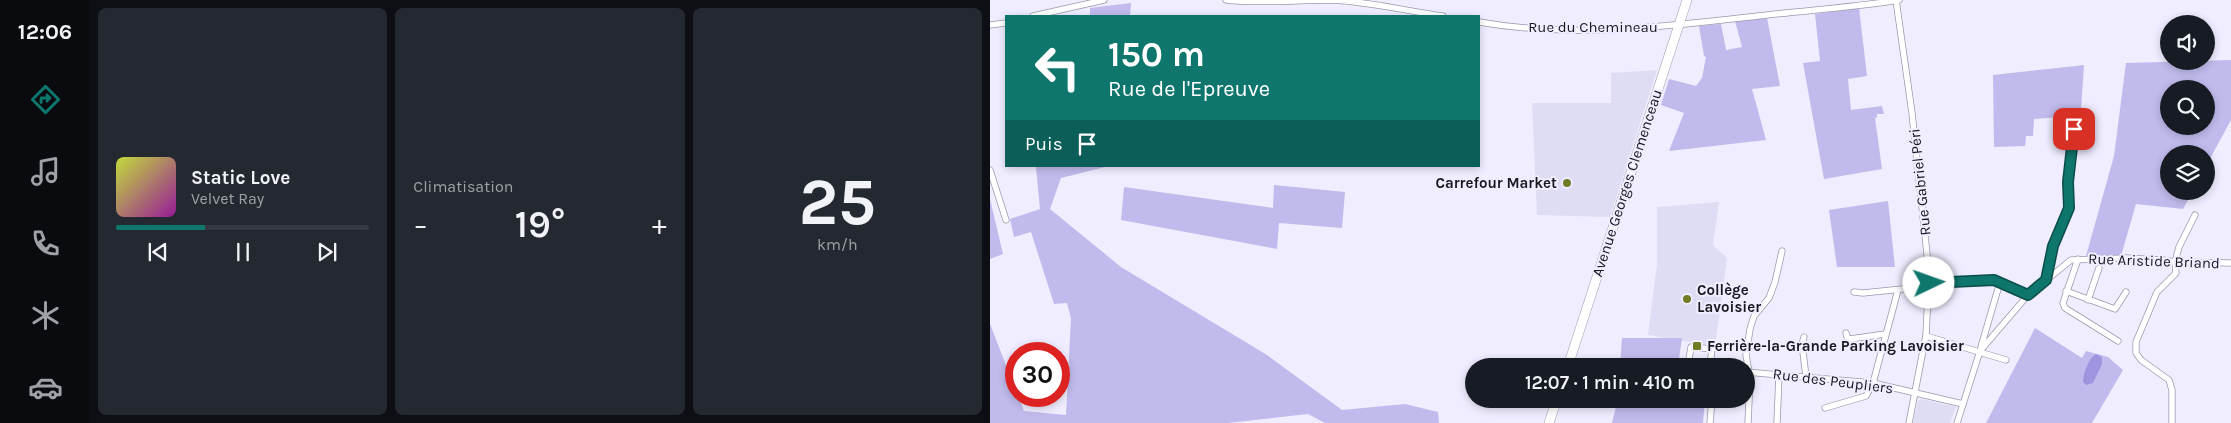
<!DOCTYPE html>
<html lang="fr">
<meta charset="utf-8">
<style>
body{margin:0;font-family:Karla,sans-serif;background:#242831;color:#f1f3f6;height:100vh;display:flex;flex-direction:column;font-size:19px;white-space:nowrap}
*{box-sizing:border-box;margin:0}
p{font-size:16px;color:#9ea1a6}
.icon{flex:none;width:28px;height:28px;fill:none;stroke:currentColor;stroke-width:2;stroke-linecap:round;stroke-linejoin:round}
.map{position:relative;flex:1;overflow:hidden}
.panel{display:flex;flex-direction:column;gap:8px;padding:8px;background:#0d0f14;width:900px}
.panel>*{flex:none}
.guide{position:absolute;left:15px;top:15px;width:475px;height:152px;border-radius:0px;box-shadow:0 2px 8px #0003;background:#0f766e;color:#fff;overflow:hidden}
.controls{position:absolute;left:1170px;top:15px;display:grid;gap:10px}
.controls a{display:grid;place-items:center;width:55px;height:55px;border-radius:50%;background:#171b24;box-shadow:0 2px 8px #0003;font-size:25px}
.speed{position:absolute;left:15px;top:342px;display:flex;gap:10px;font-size:25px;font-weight:700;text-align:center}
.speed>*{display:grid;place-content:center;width:65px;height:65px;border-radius:50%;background:#171b24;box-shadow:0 2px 8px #0003;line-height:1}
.speed .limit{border:8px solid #d22;background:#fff;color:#111}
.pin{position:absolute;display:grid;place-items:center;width:42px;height:42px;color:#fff;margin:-21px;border-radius:10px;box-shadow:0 2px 8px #0006}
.me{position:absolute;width:55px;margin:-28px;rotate:87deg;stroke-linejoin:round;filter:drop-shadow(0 0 4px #0008)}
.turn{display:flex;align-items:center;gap:18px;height:105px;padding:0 20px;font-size:22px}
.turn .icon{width:65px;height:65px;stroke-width:2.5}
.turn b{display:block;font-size:35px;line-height:42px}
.then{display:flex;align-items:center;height:48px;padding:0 20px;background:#0003;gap:10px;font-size:19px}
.big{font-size:38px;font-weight:600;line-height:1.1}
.panel .widget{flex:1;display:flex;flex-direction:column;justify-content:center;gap:8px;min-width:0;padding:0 18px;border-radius:8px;background:#242831}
.panel .dial{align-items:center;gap:0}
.dial b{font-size:65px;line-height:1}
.song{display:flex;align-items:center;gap:15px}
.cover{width:60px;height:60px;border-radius:8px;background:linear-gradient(135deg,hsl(70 70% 55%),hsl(300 70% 35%))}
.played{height:5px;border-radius:2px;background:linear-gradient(90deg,#0f766e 35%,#363941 35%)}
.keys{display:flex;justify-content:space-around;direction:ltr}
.heat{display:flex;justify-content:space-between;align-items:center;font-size:28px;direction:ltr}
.panel .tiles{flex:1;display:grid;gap:8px;grid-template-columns:repeat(3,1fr)}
.trip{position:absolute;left:475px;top:358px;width:290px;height:50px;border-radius:25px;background:#171b24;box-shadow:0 2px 8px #0003;font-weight:600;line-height:50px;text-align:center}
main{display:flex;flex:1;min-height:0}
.tab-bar{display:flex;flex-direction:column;width:90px;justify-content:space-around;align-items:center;background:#090b0e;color:#9ea1a6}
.tab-bar .icon{width:35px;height:35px}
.tab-bar .active{color:#0f766e}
.tab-bar b{font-size:22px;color:#f1f3f6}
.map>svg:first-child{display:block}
</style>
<main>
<nav class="tab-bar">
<b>12:06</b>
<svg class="icon active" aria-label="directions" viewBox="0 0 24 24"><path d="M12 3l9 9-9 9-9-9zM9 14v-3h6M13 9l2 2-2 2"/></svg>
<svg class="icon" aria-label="music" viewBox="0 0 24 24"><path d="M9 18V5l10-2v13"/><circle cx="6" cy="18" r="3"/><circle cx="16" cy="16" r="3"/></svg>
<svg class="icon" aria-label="phone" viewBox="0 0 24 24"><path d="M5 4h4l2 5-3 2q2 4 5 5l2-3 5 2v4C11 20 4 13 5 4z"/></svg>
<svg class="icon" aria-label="climate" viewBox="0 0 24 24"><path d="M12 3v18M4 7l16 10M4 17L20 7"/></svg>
<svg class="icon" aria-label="car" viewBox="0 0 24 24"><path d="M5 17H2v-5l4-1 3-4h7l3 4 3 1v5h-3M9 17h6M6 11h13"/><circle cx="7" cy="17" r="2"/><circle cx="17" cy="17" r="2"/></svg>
</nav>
<section class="panel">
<div class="tiles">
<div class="widget">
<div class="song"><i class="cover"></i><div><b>Static Love</b><p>Velvet Ray</p></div></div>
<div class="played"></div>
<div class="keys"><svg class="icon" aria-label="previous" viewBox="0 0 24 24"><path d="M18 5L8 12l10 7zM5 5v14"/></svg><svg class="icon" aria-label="pause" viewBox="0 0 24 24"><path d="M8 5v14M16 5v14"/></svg><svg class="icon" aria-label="next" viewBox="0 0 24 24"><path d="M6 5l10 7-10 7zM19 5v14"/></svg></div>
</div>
<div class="widget"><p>Climatisation</p>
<div class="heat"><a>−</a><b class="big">19°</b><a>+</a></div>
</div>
<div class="widget dial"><b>25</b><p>km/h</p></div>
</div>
</section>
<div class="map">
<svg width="1241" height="423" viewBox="0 0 1241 423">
<rect width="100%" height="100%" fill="#efedff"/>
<!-- built -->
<g fill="#dfddf3">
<polygon points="667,70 620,217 547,215 542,103 621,103 621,73"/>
<polygon points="729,202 723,245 737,258 725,346 658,335 667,264 667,207"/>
<polygon points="931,399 966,407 960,423 923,423 928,401"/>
</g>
<!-- green -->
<g fill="#c0bbec" fill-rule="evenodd">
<polygon points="141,3 140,16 100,16 100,8"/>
<polygon points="869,8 877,76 858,79 861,110 892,106 894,114 887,114 887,117 885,118 892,169 834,179 813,63 830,61 825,14"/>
<polygon points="777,18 790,86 762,89 776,140 679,151 694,113 671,105 679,79 706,86 712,78 716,57 714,56 709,26 731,24 736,50 752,47 745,21"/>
<path d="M1241,60V120L1216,166V154H1179V191H1203L1193,209L1146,204L1131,256H1096L1124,156L1136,63ZM1179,89H1216V126H1179Z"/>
<polygon points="1094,65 1091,110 1088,116 1044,119 1043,136 1036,136 1035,146 1004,147 1003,75"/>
<polygon points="47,166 119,166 71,178 60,209 131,267 277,355 352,410 415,404 448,412 449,423 335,423 318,414 238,423 0,423 0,324 34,411 76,415 81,318 77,303 64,304 41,232 24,237 20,219 50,209 46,168"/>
<polygon points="284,185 355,192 352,228 289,223 287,249 131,220 134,187 283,208"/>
<polygon points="0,199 13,254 0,259"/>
<polygon points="898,201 905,267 847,267 839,210"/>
<polygon points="1045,328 1092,358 1096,351 1118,357 1133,370 1102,423 996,423"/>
<polygon points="632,338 692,338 688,366 630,366"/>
<polygon points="628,399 715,399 713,423 622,423"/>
</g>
<!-- water -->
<path fill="#9f94e0" d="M1106,354L1112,357V364L1103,383L1096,385L1093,382C1093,374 1098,359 1106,354Z"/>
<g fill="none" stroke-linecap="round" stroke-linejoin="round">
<!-- street casing -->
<g stroke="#9a98ac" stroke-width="7">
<g id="street">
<path d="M236,0C270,4 305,0 339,0C378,1 415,11 453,16"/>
<polyline points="906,0 922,113 939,273 936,335 919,423"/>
<polyline points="43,16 114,0"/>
<path d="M489,22C585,39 681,26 777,15C821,10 865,7 909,0"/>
<polyline points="0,25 16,23"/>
<polyline points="0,170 16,220"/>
<polyline points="1088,259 1075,297 1073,303 1075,308 1128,341"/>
<polyline points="1056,280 1063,246 1079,207 1078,182 1081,145 1088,120 1095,117"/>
<polyline points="939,283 1005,280 1038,295"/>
<polyline points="1076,291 1125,309 1136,292"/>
<polyline points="864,292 873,293 922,288"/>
<polyline points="1098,300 1109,268"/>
<polyline points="856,333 857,337 860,339 895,334"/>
<polyline points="936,336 1016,360"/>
<polyline points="814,337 812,344 816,377"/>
<polyline points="991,347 1010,282"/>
<polyline points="707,366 698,365 701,347 722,349 720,366"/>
<polyline points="756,372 883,383 973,404"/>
<polyline points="835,408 876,396 883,383 908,290"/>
<polyline points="720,423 722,399"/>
<polyline points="758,423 760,378 756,355 760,329 764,316 779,298 785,282 792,251"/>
<polyline points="787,423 789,375"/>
<polyline points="967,423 990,351 1038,295 1081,260 1136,258 1173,260 1185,262 1241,263"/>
<polyline points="1182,423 1182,390 1179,380 1151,360 1146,353 1146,342 1167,292 1186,273 1185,262 1189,247 1205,215"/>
</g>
</g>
<!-- primary casing -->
<g stroke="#9a98ac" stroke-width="10">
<g id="primary">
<polyline points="578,366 697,0"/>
<polyline points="559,423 567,399"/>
</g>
</g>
<!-- street -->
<use href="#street" stroke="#fff" stroke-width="5.5"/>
<!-- primary -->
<use href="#primary" stroke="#fff" stroke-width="9"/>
</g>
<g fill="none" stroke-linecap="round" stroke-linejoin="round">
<!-- route casing -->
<g stroke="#0a4d48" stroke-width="12">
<polyline id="route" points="939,283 1004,280 1038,295 1056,280 1063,246 1079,208 1078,182 1084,129"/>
</g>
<!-- route -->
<use href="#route" stroke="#0f766e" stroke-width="9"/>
</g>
<!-- markers -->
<g fill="#717b26" stroke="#efedff" stroke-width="2">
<circle cx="577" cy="183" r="5"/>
<circle cx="697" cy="299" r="5"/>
<rect x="702" y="341" width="10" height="10" rx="2.5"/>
</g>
<g text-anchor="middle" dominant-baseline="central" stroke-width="4" stroke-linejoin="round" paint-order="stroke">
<!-- street labels -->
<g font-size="15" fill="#18181f" stroke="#efedff">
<text x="603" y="27">Rue du Chemineau</text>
<text transform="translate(930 182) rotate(-96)">Rue Gabriel Péri</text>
<text transform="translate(637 183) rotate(-72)">Avenue Georges Clemenceau</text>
<text transform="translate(1164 261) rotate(2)">Rue Aristide Briand</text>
<text transform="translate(843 381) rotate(7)">Rue des Peupliers</text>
</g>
<!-- poi labels -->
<g font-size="15" font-weight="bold" fill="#18181f" stroke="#efedff" text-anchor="start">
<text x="567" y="183" text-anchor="end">Carrefour Market</text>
<text x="707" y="290">Collège<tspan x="707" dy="17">Lavoisier</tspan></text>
<text x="717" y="346">Ferrière-la-Grande Parking Lavoisier</text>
</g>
</g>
</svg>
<div class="controls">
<a><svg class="icon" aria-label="sound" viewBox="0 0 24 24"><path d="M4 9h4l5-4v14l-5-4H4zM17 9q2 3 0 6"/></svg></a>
<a><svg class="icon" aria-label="search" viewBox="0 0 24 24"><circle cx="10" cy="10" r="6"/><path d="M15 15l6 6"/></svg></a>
<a><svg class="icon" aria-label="layers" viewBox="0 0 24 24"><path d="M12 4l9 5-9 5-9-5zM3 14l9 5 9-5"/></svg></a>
</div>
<div class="speed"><div class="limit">30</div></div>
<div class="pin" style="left:1084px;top:129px;background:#d93025"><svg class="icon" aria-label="arrive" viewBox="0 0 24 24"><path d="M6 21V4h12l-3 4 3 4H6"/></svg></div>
<svg class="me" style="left:939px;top:283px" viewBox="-20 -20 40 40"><circle r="19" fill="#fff"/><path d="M0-13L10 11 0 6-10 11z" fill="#0f766e"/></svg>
<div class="trip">12:07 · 1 min · 410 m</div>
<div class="guide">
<div class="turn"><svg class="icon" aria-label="left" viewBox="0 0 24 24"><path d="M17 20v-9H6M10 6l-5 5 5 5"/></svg><div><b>150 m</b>Rue de l'Epreuve</div></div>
<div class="then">Puis<svg class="icon" aria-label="arrive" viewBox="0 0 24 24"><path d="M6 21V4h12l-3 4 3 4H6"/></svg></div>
</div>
</div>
</main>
